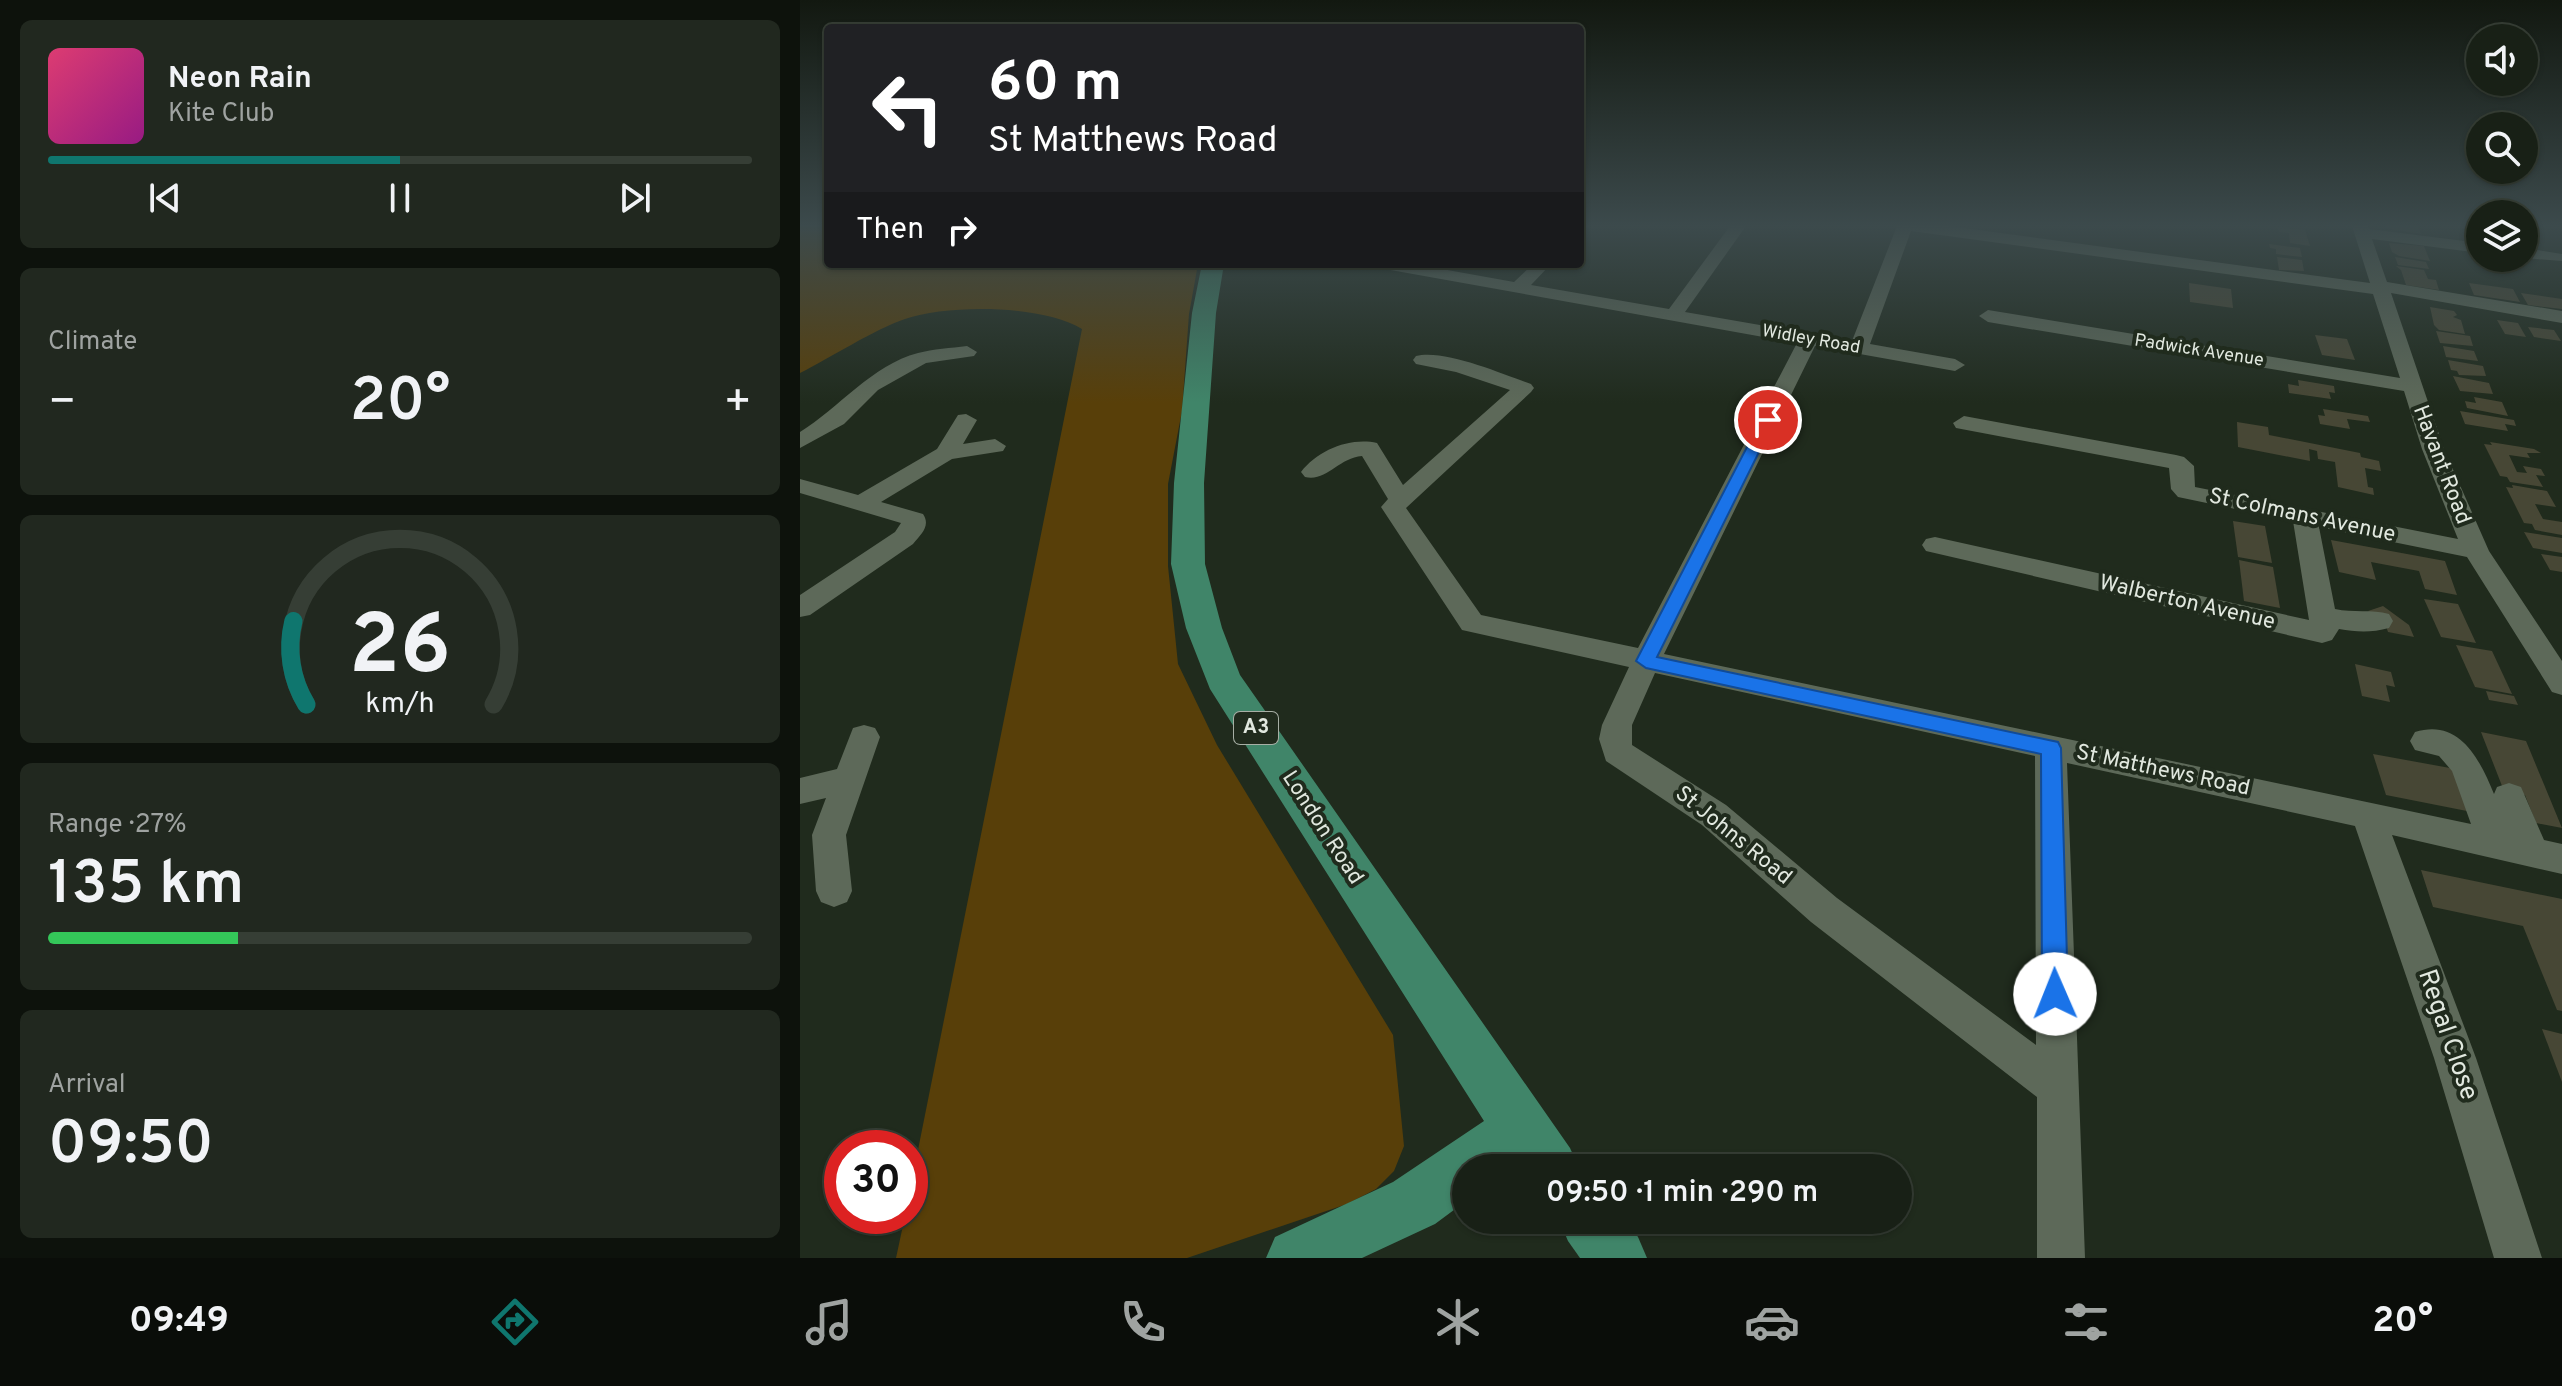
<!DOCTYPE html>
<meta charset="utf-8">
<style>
body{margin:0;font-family:Overpass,sans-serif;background:#21281f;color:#f1f3f6;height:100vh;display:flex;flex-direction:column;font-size:30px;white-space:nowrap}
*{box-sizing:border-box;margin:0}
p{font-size:26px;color:#9fa3a1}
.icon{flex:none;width:44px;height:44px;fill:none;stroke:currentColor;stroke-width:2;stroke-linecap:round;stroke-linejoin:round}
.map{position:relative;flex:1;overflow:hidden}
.sheet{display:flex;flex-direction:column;gap:20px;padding:20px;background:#0d120c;width:800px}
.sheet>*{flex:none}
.guide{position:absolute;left:24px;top:24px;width:760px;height:244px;border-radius:8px;box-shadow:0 2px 6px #0004,0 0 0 2px #363e35;background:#202124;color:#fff;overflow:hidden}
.fabs{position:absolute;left:1666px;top:24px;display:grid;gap:16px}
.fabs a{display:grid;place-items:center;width:72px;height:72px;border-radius:50%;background:#182016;box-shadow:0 2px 6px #0004,0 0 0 2px #363e35;font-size:40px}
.speed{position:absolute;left:24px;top:1130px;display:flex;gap:16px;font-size:40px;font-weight:700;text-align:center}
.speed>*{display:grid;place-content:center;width:104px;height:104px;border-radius:50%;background:#182016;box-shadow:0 2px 6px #0004,0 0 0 2px #363e35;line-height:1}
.speed .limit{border:12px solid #d22;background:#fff;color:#111}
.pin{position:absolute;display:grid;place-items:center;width:68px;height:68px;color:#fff;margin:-34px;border:4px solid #fff;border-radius:50%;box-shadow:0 2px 8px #0007}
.me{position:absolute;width:88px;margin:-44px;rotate:359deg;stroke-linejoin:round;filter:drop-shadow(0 0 6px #0008)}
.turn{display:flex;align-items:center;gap:28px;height:168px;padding:0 32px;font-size:36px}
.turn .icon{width:104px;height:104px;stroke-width:2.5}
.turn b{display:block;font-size:56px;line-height:68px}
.then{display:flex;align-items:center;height:76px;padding:0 32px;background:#0003;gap:16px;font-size:30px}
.big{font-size:60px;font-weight:600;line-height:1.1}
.sheet .card{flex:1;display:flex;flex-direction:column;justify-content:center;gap:12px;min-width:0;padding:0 28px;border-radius:12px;background:#21281f}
.sheet .dial{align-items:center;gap:0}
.dial svg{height:208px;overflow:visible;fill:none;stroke:#363e35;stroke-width:7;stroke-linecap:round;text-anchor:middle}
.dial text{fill:#f1f3f6;stroke:none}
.song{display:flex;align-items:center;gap:24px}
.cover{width:96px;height:96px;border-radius:12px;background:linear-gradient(135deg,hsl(340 70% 55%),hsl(310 70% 35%))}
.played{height:8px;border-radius:4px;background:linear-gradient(90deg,#0f766e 50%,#363e35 50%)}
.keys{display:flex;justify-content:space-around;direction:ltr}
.heat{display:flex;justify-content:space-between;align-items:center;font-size:44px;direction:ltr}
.charge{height:12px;border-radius:6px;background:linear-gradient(90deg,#34c759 27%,#363e35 0)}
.trip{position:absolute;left:652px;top:1154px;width:460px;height:80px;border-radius:40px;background:#182016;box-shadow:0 2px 6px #0004,0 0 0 2px #363e35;font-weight:600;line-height:80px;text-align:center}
.tabs{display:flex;height:128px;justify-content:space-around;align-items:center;background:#0a0d09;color:#9fa3a1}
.tabs .icon{width:56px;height:56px}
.tabs .active{color:#0f766e}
.tabs b{font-size:36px;color:#f1f3f6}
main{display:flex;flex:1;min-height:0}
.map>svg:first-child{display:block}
</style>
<main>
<section class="sheet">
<div class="card">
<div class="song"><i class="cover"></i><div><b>Neon Rain</b><p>Kite Club</p></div></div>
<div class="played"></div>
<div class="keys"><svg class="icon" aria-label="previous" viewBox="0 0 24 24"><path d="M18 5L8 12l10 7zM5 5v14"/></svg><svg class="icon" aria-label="pause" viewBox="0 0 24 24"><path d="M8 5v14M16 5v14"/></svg><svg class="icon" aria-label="next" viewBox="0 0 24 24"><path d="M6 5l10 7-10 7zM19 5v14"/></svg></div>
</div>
<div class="card"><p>Climate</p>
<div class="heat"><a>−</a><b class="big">20°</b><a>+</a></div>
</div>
<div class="card dial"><svg viewBox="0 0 100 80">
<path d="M14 69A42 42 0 1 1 86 69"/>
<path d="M14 69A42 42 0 0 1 9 37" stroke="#0f766e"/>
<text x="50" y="56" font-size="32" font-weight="700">26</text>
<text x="50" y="72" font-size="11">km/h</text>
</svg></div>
<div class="card"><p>Range · 27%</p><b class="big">135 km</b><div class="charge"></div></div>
<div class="card"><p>Arrival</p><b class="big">09:50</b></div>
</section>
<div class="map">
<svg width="1762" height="1258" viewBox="0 0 1762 1258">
<rect width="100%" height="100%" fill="#202b1d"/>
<!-- green -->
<path fill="#583f09" d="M0,226H28V264H398L389,314L382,411L368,484V566L378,664L417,745L593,1035L604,1146L594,1171L576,1189L547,1204L387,1258H96L105,1216H110V1190L282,329C243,305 149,304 105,319C73,330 32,357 0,373Z"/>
<!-- building -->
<g fill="#474735">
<polygon points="1585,226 1618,226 1621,234 1585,228"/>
<polygon points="1477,227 1505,230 1510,246 1490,243 1489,233 1479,232"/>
<polygon points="1589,243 1624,246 1630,261 1599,256 1592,252"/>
<polygon points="1469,244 1500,248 1502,257 1476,254 1476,249 1470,248"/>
<polygon points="1477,257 1502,260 1504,271 1479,270"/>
<polygon points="1595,257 1626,262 1629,269 1598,265"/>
<polygon points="1596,266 1624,270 1628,279 1636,280 1639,290 1606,285 1601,270"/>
<polygon points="1389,283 1431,289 1433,308 1390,302"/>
<polygon points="1669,283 1713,289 1720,302 1674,295"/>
<polygon points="1721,293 1762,299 1762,309 1728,305"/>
<polygon points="1630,307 1654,311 1657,315 1653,317 1661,320 1665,334 1639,330 1634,325"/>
<polygon points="1697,320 1718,323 1726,337 1705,334"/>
<polygon points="1728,327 1754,330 1761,341 1734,337"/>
<polygon points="1636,331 1670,336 1673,346 1640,343"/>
<polygon points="1515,335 1547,339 1555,360 1522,355"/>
<polygon points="1643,346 1674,351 1678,361 1646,357"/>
<polygon points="1648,360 1683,366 1686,376 1659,375 1657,371 1651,370"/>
<polygon points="1653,376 1689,383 1693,394 1660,391"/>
<polygon points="1498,380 1534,386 1535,393 1529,392 1531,399 1489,393 1488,384 1499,386"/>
<polygon points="1674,397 1702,402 1708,416 1667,408 1665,401 1676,403"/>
<polygon points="1523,409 1568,416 1570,422 1547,419 1550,429 1520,424 1518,415 1525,416"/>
<polygon points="1660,411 1714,420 1716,426 1705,424 1708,431 1665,424"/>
<polygon points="1437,422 1468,427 1469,435 1560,453 1561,457 1579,461 1581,471 1565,468 1568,487 1573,488 1574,495 1538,487 1535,462 1518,459 1517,451 1509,449 1510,461 1438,447"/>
<polygon points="1690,442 1734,449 1741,453 1727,453 1730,458 1709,455 1717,472 1727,473 1723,466 1741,469 1745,476 1736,475 1743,487 1710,482 1707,477 1700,476 1684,444 1692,445"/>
<polygon points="1712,485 1747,491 1756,507 1735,504 1743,519 1762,522 1762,535 1735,530 1732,524 1724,523 1706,487 1713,488"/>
<polygon points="1433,521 1465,526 1472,563 1438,557"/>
<polygon points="1724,532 1762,538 1762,553 1733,548"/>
<polygon points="1531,540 1645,561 1657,595 1625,589 1619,571 1571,562 1576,580 1539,572"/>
<polygon points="1741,554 1762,557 1762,572 1750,570"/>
<polygon points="1439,560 1473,567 1480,608 1444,601"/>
<polygon points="1624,599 1658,604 1676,643 1641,637"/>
<polygon points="1583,606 1609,625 1614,637 1588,632 1585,623 1568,611"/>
<polygon points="1656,645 1692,651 1712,694 1675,687"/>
<polygon points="1555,664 1591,672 1595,687 1586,685 1590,702 1562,696"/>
<polygon points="1686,691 1714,696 1718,705 1689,700"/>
<polygon points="1681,732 1726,741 1762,828 1736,823 1725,795 1704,791"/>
<polygon points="1573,754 1661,770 1677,813 1586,795"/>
<polygon points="1621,870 1762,899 1762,1011 1757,1010 1723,926 1633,907"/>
<polygon points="1742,1029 1762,1034 1762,1082"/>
</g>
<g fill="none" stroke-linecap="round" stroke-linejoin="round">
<!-- minor -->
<g fill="#5d6959" fill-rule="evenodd">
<polygon points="780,226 789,226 780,233"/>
<path d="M930,226H946L885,312L1052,341L1097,226H1149L1570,283L1552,226H1568L1569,229L1680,243V253L1572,239L1587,282L1762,311V323L1591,293L1644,449L1689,551L1762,661V695L1752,692L1667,557L1519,527L1535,609C1553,613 1572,609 1589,614L1593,621L1589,628C1571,633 1556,632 1539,629L1532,640L1522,643L1126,551L1122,545L1126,539L1135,537L1509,620L1493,521L1378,497L1371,489L1369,468L1156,428L1153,423L1164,416L1376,455L1384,457L1394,466L1395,487L1658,539L1622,449L1604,391L1188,322L1179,316L1188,310L1600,378L1573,294L1111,231L1070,344L1155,359L1165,365L1155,371L1015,346L864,654L1671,824L1652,771L1639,756L1615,750L1610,741L1615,732C1660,718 1680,760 1694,794L1697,787L1709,783L1721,787L1744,840L1762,844V874L1592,835L1676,1058L1742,1258H1694L1634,1058L1555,826L1267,763L1285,1258H1237V1097L1011,922L902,825L806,761L799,739L802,725L829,667L662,630L581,507L588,499L562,456C538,458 527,482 505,477L501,472C518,450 550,437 577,443L603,485L710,390L656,372L616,364L613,360L616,356C645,349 702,374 731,384L734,388L731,392L606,508L681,615L838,648L997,343L585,269L577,264H614L714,282L733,264H751L731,285L869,309ZM855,673L1235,756L1236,1045L1037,898L926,805L832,745V725Z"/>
<polygon points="1724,248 1762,254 1762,261 1724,258"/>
<path d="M167,346L177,352L174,356L126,363L78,390L44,424L0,448V432C39,408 72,365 118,353C133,349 151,348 167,346Z"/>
<path d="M166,414L177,420L163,444L195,439L206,446L203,451L152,459L81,502L123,514C131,526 121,534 113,544L10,615L0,617V595L95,532L101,523L0,493V479L58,495L137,449L158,415Z"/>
<polygon points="64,725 75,728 80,737 46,835 52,891 47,902 34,907 21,902 16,891 12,835 26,798 0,804 0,778 37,769 53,728"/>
</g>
<!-- major -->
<g fill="#408569" fill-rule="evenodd">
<polygon points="402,264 424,264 416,313 404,483 405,564 422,628 440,675 770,1148 779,1168 666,1168 666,1201 635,1224 562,1258 466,1258 475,1237 593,1182 684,1121 410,689 386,628 371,564 374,483 392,313"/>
<polygon points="759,1220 826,1220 838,1237 847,1258 780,1258 768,1241"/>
</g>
</g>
<!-- sky -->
<linearGradient id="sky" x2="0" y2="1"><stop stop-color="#121810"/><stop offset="0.56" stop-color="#3c4a4c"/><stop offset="1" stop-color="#3c4a4c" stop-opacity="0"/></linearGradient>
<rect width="1762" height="403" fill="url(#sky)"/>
<!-- route -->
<polygon fill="#1a73e8" stroke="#114b97" stroke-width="2" points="968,416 975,420 857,657 1258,742 1261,748 1268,994 1264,1003 1255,1007 1246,1003 1242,994 1241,754 846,668 836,661 961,420"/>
<g text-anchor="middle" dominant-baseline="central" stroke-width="8" stroke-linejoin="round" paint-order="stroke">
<!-- far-street labels -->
<g font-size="18" fill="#e1e8df" stroke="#202b1d">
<text transform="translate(1011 340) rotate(10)">Widley Road</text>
<text transform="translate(1399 351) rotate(9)">Padwick Avenue</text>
</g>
<!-- shield labels -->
<rect fill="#202b1d" stroke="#a7afa5" stroke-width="2" x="434" y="712" width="44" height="32" rx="6"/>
<g font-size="20" font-weight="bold" fill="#e1e8df">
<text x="456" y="728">A3</text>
</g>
<!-- street labels -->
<g font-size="22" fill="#e1e8df" stroke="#202b1d">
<text transform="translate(1641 465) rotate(69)">Havant Road</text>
<text transform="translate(1502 516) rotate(12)">St Colmans Avenue</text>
<text transform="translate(1387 603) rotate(13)">Walberton Avenue</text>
<text transform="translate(1363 771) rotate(12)">St Matthews Road</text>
<text transform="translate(522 828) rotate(57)">London Road</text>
<text transform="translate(933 836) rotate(39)">St Johns Road</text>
</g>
<!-- near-street labels -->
<g font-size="26" fill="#e1e8df" stroke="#202b1d">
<text transform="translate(1647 1035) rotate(71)">Regal Close</text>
</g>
</g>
</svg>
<div class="fabs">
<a><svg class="icon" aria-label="sound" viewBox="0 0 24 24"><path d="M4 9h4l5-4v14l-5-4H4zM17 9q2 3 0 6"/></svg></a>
<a><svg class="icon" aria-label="search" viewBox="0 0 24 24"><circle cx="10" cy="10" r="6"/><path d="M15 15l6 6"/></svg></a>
<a><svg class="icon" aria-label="layers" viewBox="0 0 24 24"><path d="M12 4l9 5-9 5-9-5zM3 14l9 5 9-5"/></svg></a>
</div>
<div class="speed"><div class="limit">30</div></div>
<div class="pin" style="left:968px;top:420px;background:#d93025"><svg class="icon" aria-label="arrive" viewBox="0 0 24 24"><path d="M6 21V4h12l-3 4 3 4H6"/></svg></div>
<svg class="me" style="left:1255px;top:994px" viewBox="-20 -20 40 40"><circle r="19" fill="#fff"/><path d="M0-13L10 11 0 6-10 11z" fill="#1a73e8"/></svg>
<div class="trip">09:50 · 1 min · 290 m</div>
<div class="guide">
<div class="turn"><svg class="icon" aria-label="left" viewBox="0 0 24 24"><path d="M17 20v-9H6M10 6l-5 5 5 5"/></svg><div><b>60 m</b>St Matthews Road</div></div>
<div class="then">Then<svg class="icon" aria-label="right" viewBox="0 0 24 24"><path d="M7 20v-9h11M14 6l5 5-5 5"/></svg></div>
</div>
</div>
</main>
<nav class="tabs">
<b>09:49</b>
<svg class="icon active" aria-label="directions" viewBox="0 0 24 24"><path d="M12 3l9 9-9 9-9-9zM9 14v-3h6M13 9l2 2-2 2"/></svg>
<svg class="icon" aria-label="music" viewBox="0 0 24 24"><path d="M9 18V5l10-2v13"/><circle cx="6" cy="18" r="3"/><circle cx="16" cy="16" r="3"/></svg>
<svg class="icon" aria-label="phone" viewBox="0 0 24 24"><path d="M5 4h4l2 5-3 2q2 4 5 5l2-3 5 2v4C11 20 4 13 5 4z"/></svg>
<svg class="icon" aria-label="climate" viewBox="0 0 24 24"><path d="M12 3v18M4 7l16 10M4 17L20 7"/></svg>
<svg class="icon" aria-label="car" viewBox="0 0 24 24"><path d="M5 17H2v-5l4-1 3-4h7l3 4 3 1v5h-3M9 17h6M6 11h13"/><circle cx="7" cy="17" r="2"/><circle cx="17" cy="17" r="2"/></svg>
<svg class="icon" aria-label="filters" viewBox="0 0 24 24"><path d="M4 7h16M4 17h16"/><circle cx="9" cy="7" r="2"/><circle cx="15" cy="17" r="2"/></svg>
<b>20°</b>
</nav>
